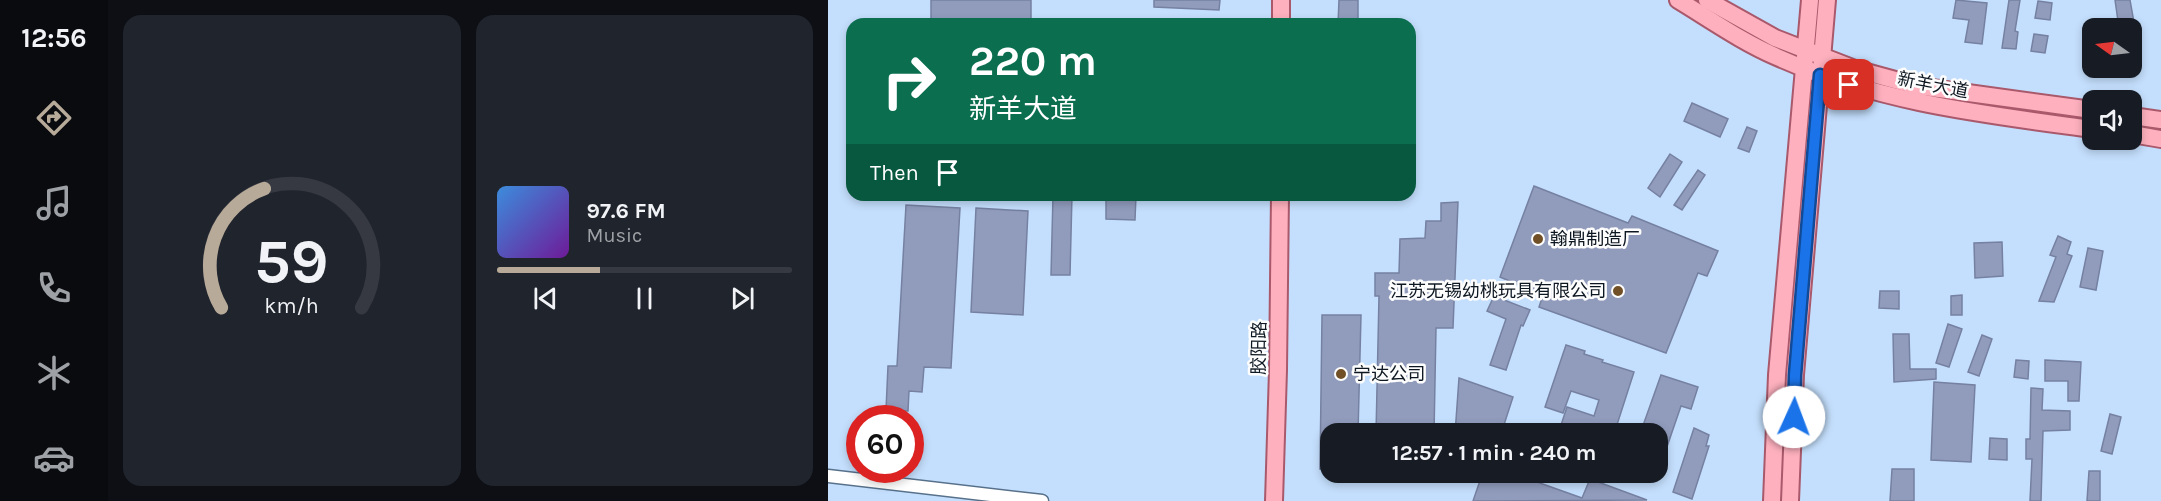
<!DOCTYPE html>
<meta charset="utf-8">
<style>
body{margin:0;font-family:Karla,"Noto Sans SC",sans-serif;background:#20242c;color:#f1f3f6;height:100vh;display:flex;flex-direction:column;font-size:22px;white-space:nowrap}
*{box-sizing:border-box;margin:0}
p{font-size:20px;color:#9ea1a6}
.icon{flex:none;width:33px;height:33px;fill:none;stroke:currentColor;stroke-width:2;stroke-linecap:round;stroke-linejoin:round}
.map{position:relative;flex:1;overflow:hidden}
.side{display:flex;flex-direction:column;gap:15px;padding:15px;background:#0d0f14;width:720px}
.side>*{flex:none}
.hud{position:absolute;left:18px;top:18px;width:570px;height:183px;border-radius:18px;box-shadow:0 3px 9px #0003;background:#0b6e4f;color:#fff;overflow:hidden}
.needle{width:39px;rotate:284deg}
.controls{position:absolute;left:1254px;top:18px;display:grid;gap:12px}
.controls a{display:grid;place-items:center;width:60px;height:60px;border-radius:12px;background:#171b24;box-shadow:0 3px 9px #0003;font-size:30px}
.speed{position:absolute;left:18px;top:405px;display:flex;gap:12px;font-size:30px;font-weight:700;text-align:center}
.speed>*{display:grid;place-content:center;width:78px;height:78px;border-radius:50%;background:#171b24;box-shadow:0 3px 9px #0003;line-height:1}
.speed .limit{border:9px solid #d22;background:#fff;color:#111}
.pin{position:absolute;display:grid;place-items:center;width:51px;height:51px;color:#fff;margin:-26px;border-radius:12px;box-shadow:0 3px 9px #0006}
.me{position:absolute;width:66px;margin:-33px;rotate:2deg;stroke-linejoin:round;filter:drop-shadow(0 0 4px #0008)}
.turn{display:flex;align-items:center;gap:21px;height:126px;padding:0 24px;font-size:27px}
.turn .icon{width:78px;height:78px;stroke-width:2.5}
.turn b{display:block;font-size:42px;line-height:51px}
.then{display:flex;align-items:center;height:57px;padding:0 24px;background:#0003;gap:12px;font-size:22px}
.side .widget{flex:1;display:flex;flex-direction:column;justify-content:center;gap:9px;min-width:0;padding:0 21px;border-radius:18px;background:#20242c}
.side .dial{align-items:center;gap:0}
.dial svg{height:156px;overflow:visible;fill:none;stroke:#363941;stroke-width:7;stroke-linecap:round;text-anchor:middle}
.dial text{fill:#f1f3f6;stroke:none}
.song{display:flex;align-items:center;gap:18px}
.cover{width:72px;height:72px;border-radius:9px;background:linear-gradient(135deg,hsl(210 70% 55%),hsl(280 70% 35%))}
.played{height:6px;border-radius:3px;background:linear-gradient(90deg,#b7aa99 35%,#363941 35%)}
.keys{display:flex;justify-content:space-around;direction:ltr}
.side .tiles{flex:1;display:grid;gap:15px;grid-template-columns:repeat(2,1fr)}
.trip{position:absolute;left:492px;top:423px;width:348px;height:60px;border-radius:18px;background:#171b24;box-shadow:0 3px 9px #0003;font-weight:700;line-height:60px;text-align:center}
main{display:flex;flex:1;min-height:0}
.tabs{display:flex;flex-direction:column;width:108px;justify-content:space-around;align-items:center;background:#090b0e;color:#9ea1a6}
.tabs .icon{width:42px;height:42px}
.tabs .active{color:#b7aa99}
.tabs b{font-size:27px;color:#f1f3f6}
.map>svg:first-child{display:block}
</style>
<main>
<nav class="tabs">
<b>12:56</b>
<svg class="icon active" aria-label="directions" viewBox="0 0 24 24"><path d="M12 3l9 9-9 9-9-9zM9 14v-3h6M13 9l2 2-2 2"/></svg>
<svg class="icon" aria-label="music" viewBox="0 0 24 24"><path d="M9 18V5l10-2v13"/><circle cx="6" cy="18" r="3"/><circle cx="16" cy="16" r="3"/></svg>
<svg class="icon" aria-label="phone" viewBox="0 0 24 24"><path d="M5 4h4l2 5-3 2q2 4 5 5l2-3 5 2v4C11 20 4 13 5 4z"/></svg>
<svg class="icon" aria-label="climate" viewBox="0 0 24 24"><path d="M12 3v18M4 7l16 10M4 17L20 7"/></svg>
<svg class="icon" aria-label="car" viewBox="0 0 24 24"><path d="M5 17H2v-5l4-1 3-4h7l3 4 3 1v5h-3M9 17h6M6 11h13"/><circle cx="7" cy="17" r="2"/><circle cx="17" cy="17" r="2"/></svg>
</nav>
<section class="side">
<div class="tiles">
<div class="widget dial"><svg viewBox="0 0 100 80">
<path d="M14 69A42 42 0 1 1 86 69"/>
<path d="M14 69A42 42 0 0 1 36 8" stroke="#b7aa99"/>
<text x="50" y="56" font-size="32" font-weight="700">59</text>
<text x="50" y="72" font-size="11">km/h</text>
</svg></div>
<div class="widget">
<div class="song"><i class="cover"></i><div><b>97.6 FM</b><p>Music</p></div></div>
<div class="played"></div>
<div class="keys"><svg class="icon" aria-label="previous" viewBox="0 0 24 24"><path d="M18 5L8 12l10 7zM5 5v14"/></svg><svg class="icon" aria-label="pause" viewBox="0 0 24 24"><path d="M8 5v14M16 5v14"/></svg><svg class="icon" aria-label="next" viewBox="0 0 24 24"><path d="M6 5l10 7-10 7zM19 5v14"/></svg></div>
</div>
</div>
</section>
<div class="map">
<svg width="1333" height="501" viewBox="0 0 1333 501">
<rect width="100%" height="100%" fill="#c4dffd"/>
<!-- building -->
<g fill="#919cbd" stroke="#7681a1" stroke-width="1.5">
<rect x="103" y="0" width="100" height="24"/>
<polygon points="326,0 392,0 391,10 326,7"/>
<polygon points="511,0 530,0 530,24 510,24"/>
<polygon points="1128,0 1159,3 1154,44 1137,42 1141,20 1125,18"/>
<polygon points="1181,0 1192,0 1187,31 1190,32 1188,49 1174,48"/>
<polygon points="1287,0 1302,0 1307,28 1291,28"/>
<polygon points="1210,1 1224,3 1222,20 1207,18"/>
<polygon points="1206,34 1220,36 1217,53 1203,51"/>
<polygon points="864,103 900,119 892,137 856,121"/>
<polygon points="919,127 929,131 921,152 910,148"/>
<polygon points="842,154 854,162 832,197 820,188"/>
<polygon points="870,170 877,175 854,210 846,205"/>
<polygon points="706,186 800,223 804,216 890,251 879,276 870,273 838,353 711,307 715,295 672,277"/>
<polygon points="225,195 244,195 242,275 223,275"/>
<polygon points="278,195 308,195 307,220 278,219"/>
<polygon points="630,202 625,328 608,328 606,434 548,434 551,296 547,296 547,273 571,273 572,239 597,238 598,221 613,221 613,203"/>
<polygon points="78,205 132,208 123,368 96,367 94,392 81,391 80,411 58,410 60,366 69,366"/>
<polygon points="148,208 200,211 195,315 143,312"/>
<polygon points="1230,236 1243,242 1239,254 1244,256 1226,302 1211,301 1228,257 1222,255"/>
<polygon points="1174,242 1175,276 1147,278 1146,243"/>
<polygon points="1260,248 1275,251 1268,290 1252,287"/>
<polygon points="1052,291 1071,291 1071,309 1051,308"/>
<polygon points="1134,295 1134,315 1123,315 1123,296"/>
<polygon points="666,296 702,310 695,326 693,325 678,370 662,365 678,319 659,311"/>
<polygon points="494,315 533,315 530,434 502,434 502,469 492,469"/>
<polygon points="1120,324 1134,329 1121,367 1108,363"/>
<polygon points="1065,334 1081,334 1082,369 1108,369 1108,379 1066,382"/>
<polygon points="1154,335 1164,339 1151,376 1140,372"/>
<polygon points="738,345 757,351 756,354 775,360 774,362 806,372 786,434 730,434 739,407 766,416 771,400 743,391 735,413 717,407"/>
<polygon points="1188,360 1201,361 1200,379 1186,377"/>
<polygon points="1217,360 1253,362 1251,401 1240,401 1240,381 1217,381"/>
<polygon points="833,375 870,387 863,409 853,406 831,470 830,434 812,434"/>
<polygon points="631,378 685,397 673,434 627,434"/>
<polygon points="1106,382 1147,385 1143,462 1103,460"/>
<polygon points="1203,388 1215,389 1214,410 1242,411 1242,430 1215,431 1213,501 1202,501 1204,459 1198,459 1198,439 1202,439"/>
<polygon points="1282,414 1293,417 1284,454 1273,451"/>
<polygon points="866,428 881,435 878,446 881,446 864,499 845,492"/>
<polygon points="1162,438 1179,439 1179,460 1161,459"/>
<polygon points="1064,469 1086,469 1086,501 1062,501"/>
<polygon points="1261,471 1272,471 1272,501 1259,501"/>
<polygon points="655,472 681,472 754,498 762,479 819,500 645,501"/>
</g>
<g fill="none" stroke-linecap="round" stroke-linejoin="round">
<!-- minor casing -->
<g stroke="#58718b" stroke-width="15">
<polyline id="minor" points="0,476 214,501"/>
</g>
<!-- major casing -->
<g stroke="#a9596b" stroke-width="20">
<g id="major">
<path d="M850,0C883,20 914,42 949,57C1052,103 1154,114 1264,129"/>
<polyline points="879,0 947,38 1027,69 1089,86 1264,110"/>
<polyline points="453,24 453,0"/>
<polyline points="1304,116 1333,120"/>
<polyline points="1304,134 1333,139"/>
<polyline points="446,501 450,370 452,195"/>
<polyline points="944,501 949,375 982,0"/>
<polyline points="962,501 967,375 999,0"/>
</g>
</g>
<!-- minor -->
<use href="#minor" stroke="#fff" stroke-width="12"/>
<!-- major -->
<use href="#major" stroke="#feb0be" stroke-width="16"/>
</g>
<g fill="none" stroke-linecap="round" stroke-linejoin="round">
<!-- route casing -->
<g stroke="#114b97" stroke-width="15">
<polyline id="route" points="966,417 967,375 992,75 1021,85"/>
</g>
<!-- route -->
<use href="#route" stroke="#1a73e8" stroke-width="10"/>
</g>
<!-- markers -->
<g fill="#715027" stroke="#fdfdfd" stroke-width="2">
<circle cx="710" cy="239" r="6"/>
<circle cx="790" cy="291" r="6"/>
<circle cx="513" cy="374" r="6"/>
</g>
<g text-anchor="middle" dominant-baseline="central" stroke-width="5" stroke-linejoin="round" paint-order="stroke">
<!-- street labels -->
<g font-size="18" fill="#0d1721" stroke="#fdfdfd">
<text transform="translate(1105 85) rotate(11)">新羊大道</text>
<text transform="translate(431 348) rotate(-89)">胶阳路</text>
</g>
<!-- poi labels -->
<g font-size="18" fill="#0d1721" stroke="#fdfdfd" text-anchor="start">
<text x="722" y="239">翰鼎制造厂</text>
<text x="778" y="291" text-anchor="end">江苏无锡幼桃玩具有限公司</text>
<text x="525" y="374">宁达公司</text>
</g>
</g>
</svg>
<div class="controls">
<a><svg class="needle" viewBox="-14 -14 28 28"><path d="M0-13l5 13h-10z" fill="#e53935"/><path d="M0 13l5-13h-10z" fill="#9ea1a6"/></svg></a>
<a><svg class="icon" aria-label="sound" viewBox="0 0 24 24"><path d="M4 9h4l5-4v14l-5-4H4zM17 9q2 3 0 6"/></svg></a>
</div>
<div class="speed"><div class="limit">60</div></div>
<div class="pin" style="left:1021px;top:85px;background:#d93025"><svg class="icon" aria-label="arrive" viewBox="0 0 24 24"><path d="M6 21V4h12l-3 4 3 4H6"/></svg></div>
<svg class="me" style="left:966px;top:417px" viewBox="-20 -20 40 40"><circle r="19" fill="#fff"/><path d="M0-13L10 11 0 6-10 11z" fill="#1a73e8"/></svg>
<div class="trip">12:57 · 1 min · 240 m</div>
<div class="hud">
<div class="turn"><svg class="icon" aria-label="right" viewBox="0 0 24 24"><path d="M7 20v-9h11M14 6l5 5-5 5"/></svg><div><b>220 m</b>新羊大道</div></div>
<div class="then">Then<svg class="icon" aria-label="arrive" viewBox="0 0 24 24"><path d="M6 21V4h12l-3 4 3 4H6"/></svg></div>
</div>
</div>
</main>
